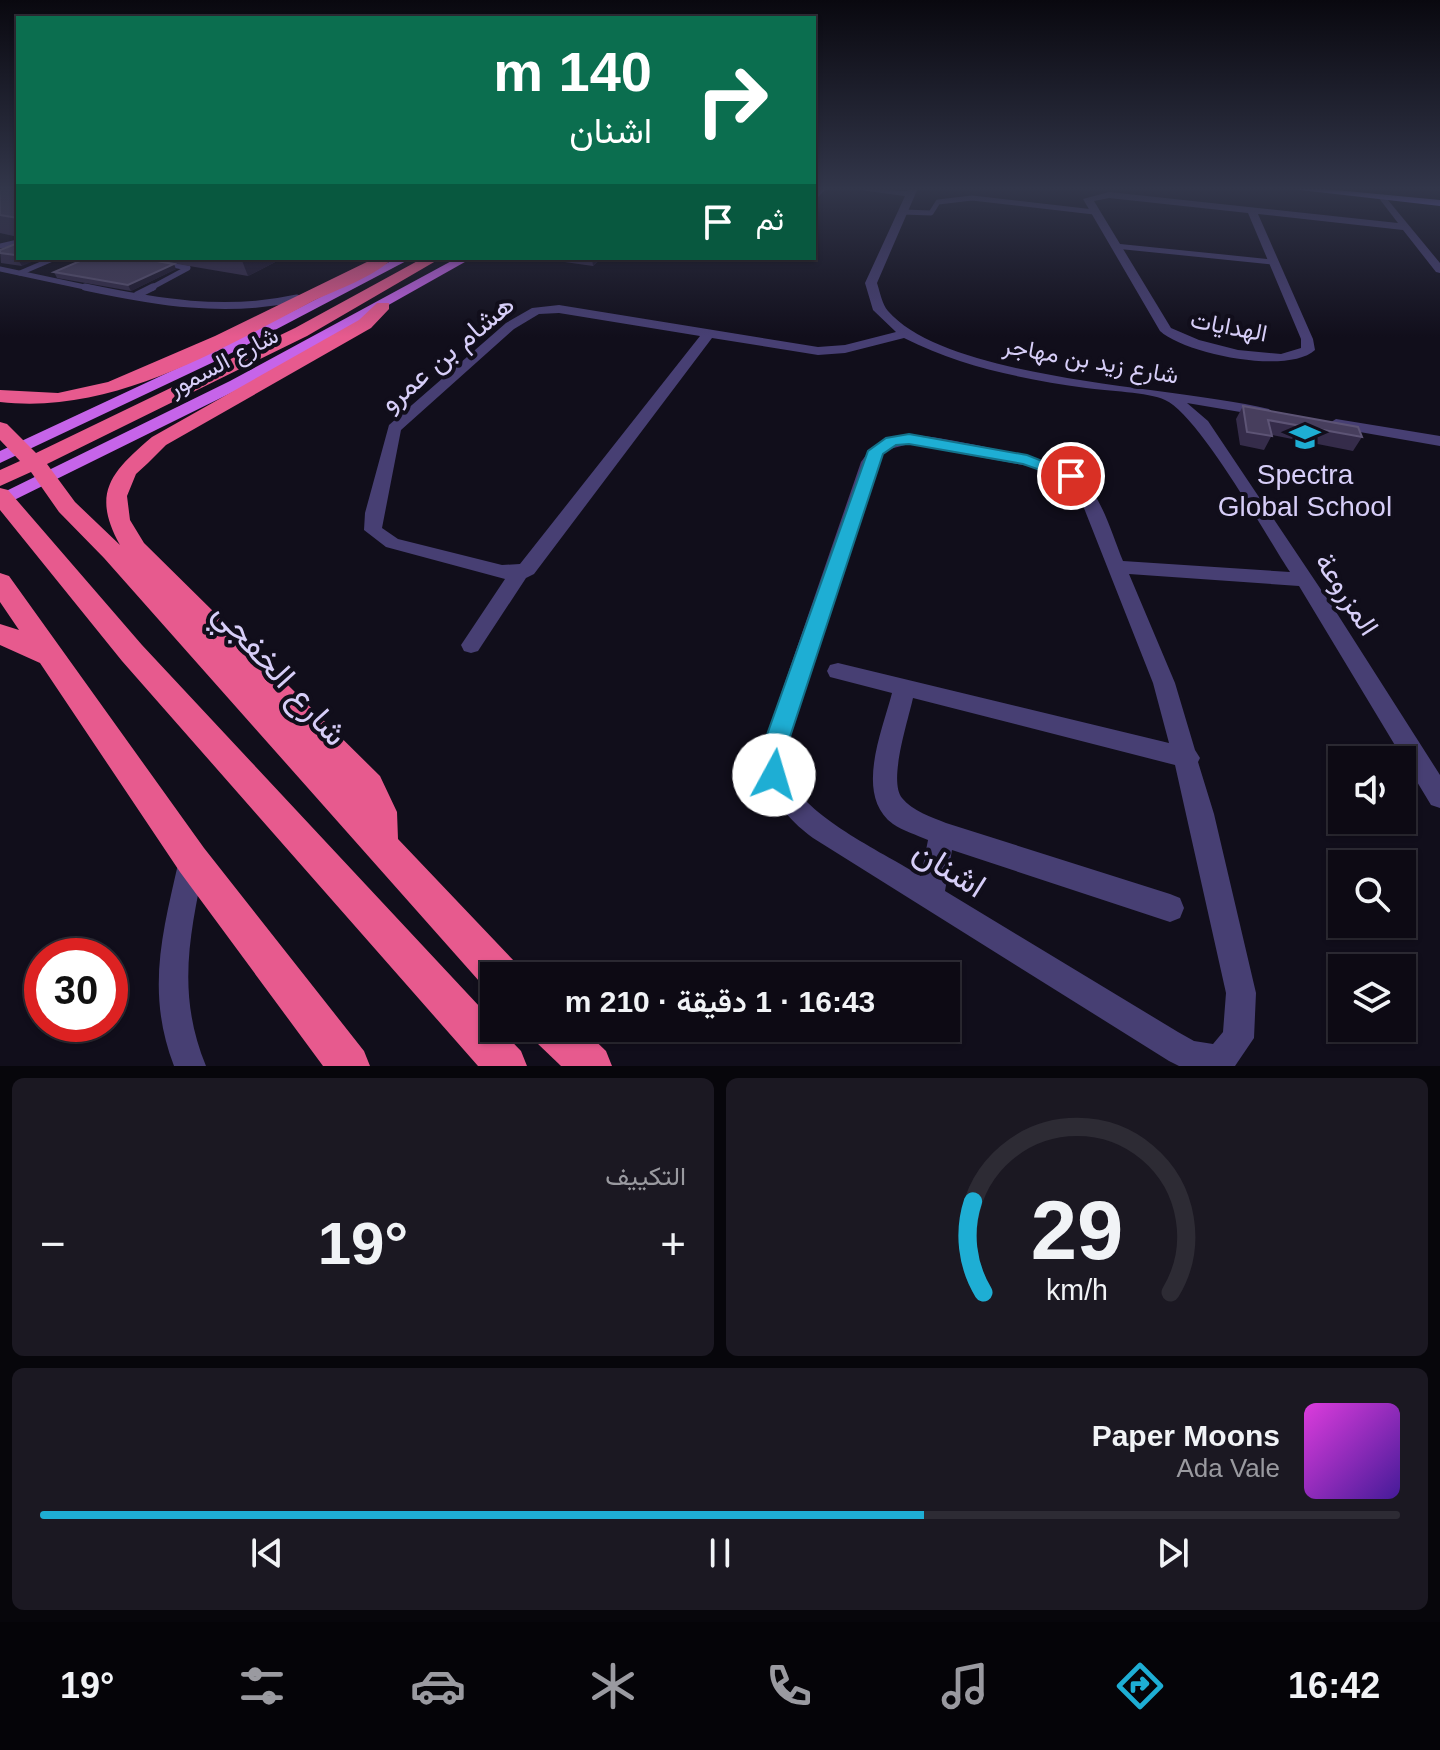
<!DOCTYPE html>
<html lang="ar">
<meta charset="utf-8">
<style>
body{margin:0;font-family:Helvetica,Vazirmatn,sans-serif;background:#1b1822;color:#f1f3f6;direction:rtl;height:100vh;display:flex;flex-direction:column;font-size:30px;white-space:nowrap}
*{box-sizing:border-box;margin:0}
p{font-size:26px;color:#9a9aa0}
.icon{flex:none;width:44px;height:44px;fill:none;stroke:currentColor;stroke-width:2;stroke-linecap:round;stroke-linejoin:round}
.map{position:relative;height:1066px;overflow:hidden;direction:ltr}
.sheet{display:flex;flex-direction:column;gap:12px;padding:12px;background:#07060b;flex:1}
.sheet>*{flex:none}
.top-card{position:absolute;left:16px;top:16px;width:800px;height:244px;border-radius:0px;box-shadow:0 2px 6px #0004,0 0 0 2px #2d2b34;direction:rtl;background:#0b6e4f;color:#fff;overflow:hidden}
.tools{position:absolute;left:1328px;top:746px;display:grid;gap:16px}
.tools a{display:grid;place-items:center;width:88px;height:88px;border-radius:0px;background:#0d0a14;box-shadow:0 2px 6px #0004,0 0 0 2px #2d2b34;font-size:40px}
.speed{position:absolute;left:24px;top:938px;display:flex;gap:16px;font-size:40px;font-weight:700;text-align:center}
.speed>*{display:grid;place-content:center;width:104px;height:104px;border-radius:50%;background:#0d0a14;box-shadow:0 2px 6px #0004,0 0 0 2px #2d2b34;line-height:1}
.speed .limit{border:12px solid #d22;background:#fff;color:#111}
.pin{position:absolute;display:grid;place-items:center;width:68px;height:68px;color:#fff;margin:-34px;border:4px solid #fff;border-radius:50%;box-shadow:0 2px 8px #0007}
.me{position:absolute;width:88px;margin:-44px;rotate:6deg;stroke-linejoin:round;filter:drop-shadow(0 0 6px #0008)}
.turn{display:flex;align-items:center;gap:28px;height:168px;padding:0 32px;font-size:36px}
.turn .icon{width:104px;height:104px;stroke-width:2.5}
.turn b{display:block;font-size:56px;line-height:68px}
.then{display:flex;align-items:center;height:76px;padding:0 32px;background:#0003;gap:16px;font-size:30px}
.big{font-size:60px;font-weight:600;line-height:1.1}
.sheet .widget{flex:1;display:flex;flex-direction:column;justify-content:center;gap:12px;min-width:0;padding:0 28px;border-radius:12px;background:#1b1822}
.sheet .dial{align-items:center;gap:0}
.dial svg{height:208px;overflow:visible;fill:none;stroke:#2d2b34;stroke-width:7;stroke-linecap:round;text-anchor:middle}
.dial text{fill:#f1f3f6;stroke:none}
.song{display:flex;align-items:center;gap:24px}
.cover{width:96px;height:96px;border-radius:12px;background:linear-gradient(135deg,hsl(300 70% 55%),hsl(260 70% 35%))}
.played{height:8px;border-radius:4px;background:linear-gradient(90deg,#1eaed4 65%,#2d2b34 65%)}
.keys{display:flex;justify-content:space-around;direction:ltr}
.heat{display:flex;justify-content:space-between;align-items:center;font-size:44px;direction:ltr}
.sheet .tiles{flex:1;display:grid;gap:12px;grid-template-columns:1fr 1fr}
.widget:last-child{grid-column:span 2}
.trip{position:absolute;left:480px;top:962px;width:480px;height:80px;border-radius:0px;background:#0d0a14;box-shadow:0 2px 6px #0004,0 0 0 2px #2d2b34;font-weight:600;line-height:80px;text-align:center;direction:rtl}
.tab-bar{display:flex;height:128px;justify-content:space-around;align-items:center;background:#050408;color:#9a9aa0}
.tab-bar .icon{width:56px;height:56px}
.tab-bar .selected{color:#1eaed4}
.tab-bar b{font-size:36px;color:#f1f3f6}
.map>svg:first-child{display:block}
</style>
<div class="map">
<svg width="1440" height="1066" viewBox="0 0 1440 1066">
<rect width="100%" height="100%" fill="#110e1b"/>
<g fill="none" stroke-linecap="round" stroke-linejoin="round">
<!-- lane-far1 -->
<g stroke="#473f73" stroke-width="5">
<polyline points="903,212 931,213 938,202 972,198 1094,212"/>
<polyline points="0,246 18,242"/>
<polyline points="1115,246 1273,262"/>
<polyline points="137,258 188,268 149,289"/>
<polyline points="0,269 94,289"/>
<polyline points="20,273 55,258"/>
</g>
<!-- lane -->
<g stroke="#473f73" stroke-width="7">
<path d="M85,287C156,302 225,314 297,298"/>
<polyline points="137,295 153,287"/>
</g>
<!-- street -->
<g fill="#473f73" fill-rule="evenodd">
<polygon points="818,188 827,188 814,201 814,192"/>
<path d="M845,188L907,191L909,188H918L877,283C880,292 882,304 888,311C949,381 1175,386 1269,409L1271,412L1264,416L1187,403L1208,421L1338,615L1440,775V808L1431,805L1299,586L1129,574L1175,683L1195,750L1200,758L1198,762L1214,814L1256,993L1254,1038L1235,1066H1179L1169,1061L813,838C782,815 761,787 763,746L861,462C873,445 884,438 906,435C924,432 1065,462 1078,474C1102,496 1111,532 1123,561L1290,572C1266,536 1199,415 1165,400C1149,392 1106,391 1086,388C1023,379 961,367 904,338L845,353L818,355L712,338L534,574L526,578L478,651L471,653L464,651L461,645L505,579L386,547L364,530L365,513L389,425L506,323L532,308L559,305L818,347L845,345L896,332L873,310L865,283L905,196ZM559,313L700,336L520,564L502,565L398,539L382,528L401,430L514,329L539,314ZM909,444L1039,468L1065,480L1080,498L1153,683L1169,743L838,663L830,665L827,671L830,677L892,693C882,732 854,795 893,824C903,831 917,835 928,840L921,876C887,855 809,818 792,782C786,771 786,758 787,746L877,462L886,450ZM913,698L1175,765L1226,993L1223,1032L1213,1044L1194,1041L1178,1032L945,891L952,850L1170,922L1180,918L1184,908L1180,898L1170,894L946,823C932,817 912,811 902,798C888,781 908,721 913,698Z"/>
<path d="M1109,192L1398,223L1378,197L1383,194L1440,263V273L1436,272L1403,230L1258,214L1313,339L1315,350C1288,375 1185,354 1160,331L1083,199ZM1109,198L1248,213L1301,339V348L1281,354L1238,350L1199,340L1171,328L1094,201Z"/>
<polygon points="1336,419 1440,436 1440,446 1331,427 1328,424"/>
<path d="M192,847L201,851L205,860C190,934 176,993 206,1066H174C146,993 162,934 179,860L183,851Z"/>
</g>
<!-- secondary -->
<polygon fill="#8272eb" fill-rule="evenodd" points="1283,188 1315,188 1440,200 1440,206"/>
<!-- primary -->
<g fill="#c664e9" fill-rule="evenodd">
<polygon points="397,258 412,258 220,359 0,463 0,451 210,353"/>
<polygon points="457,258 472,258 241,388 0,507 0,494 230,381"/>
</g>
<!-- highway -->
<g fill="#e75a8e" fill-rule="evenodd">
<path d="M375,258H393C374,277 338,289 313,301C217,351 112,415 0,402V390L58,393L108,382L215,336Z"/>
<path d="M423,258H441L307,336L47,464L75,502L120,545C91,493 111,472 152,437L359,320L377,303H389V309L371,328L166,445L148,463L136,474L127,496L130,520L144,543L380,776L397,812L398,839L515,962L521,976H494V993L487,990L104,558L59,512L31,472L0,486V470L20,461L0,440V422L7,424L36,453L295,328Z"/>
<polygon points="0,488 8,490 142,645 494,1022 494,1028 499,1028 521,1051 527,1066 478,1066 122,661 0,510"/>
<polygon points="0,573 9,576 204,848 364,1051 370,1066 323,1066 180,872 40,663 0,645 0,624 19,630 0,602"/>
<polygon points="531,1028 582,1028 606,1051 612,1066 561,1066 537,1043"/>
</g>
</g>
<!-- wall -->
<g fill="#352c4a">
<polygon points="0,188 18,188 18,237 0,233"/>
<polygon points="18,243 22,266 1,263 0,250"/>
<polygon points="142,258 283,258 248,276"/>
<polygon points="550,258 602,258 593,266 550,260"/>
<polygon points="176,269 131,291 57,278 54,272"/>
<polygon points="1243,406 1362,437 1353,451 1272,435 1264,450 1240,445 1236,419"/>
</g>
<!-- shaded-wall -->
<g fill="#1f192f">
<polygon points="18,254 18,258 42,258 22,266 15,255"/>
<polygon points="241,258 283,258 248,276"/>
<polygon points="592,258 602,258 593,266"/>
<polygon points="174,264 176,269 131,291 128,285"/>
</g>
<!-- building -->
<g fill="#473e5d" stroke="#5d5475" stroke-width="2">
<polygon points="0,188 18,188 18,218 0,215"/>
<polygon points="18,243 18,254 15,255 0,253 0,250"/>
<polygon points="87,258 139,258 174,264 128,285 54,272"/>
<polygon points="1243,406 1358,427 1362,437 1268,420 1272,436 1247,432"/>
</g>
<!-- sky -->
<linearGradient id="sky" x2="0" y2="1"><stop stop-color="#09080f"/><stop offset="0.56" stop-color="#32364a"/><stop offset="1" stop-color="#32364a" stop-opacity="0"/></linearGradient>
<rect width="1440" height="337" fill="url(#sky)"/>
<!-- route -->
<polygon fill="#1eaed4" stroke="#14718a" stroke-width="2" points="909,434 1027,455 1080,476 1071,481 1023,464 909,444 896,445 883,454 787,746 783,783 774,786 766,783 762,775 763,746 868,451 886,438"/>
<!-- icons -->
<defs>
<g id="school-bare" transform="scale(2.4)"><path d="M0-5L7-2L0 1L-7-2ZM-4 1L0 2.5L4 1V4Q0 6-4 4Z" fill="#1eaed4" stroke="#110e1b" stroke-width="2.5" paint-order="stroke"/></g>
</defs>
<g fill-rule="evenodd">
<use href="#school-bare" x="1305" y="437"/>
</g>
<g text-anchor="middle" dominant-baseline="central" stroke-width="8" stroke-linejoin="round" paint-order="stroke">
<!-- far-street labels -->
<g font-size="24" fill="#d7cef8" stroke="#110e1b">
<text transform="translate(1229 326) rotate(11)">الهدايات</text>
<text transform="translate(1091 360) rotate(10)">شارع زيد بن مهاجر</text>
<text transform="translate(223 361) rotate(-28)">شارع السمور</text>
</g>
<!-- street labels -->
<g font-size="28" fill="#d7cef8" stroke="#110e1b">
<text transform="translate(447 353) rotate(-40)">هشام بن عمرو</text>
<text transform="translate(1347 594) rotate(57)">المزروعة</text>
</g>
<!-- poi labels -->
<g font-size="28" fill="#d7cef8" stroke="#110e1b">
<text x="1305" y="474">Spectra<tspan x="1305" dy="32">Global School</tspan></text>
</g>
<!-- near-street labels -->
<g font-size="34" fill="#d7cef8" stroke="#110e1b">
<text transform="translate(281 673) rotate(48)">شارع الخفجي</text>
<text transform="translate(950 868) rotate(32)">اشنان</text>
</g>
</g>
</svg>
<div class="tools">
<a><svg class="icon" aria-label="sound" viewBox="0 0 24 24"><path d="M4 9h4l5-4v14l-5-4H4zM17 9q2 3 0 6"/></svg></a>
<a><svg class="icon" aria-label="search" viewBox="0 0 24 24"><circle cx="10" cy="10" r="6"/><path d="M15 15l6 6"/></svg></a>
<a><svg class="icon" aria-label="layers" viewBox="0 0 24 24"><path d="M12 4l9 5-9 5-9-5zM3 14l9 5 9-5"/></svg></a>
</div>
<div class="speed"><div class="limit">30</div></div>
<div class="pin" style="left:1071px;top:476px;background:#d93025"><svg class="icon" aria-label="arrive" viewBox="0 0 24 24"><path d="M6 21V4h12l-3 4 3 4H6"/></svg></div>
<svg class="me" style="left:774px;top:775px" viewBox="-20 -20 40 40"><circle r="19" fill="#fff"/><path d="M0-13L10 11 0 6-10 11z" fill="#1eaed4"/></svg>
<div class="trip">16:43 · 1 دقيقة · 210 m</div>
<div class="top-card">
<div class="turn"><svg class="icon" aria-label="right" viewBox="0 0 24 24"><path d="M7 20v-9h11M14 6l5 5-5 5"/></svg><div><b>140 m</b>اشنان</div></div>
<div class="then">ثم<svg class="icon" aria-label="arrive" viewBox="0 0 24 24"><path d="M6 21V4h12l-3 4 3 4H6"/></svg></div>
</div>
</div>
<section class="sheet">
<div class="tiles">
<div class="widget dial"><svg viewBox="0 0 100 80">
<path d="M14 69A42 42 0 1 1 86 69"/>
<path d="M14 69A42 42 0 0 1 10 34" stroke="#1eaed4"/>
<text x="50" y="56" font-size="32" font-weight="700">29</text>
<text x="50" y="72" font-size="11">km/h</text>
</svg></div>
<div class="widget"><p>التكييف</p>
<div class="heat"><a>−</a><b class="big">19°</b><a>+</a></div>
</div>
<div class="widget">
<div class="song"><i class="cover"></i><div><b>Paper Moons</b><p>Ada Vale</p></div></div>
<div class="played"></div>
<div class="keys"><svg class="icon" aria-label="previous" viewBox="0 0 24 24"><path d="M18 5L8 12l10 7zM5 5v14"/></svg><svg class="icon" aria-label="pause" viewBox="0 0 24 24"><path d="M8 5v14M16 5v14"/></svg><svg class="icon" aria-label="next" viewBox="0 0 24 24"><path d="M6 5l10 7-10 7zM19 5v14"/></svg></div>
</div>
</div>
</section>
<nav class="tab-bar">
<b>16:42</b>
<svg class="icon selected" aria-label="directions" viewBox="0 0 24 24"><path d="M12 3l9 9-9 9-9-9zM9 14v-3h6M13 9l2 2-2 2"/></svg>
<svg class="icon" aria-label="music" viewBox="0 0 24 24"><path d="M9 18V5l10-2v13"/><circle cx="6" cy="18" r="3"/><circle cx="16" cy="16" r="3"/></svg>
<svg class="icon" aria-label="phone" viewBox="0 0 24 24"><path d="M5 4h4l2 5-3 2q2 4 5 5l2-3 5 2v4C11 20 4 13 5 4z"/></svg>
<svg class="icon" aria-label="climate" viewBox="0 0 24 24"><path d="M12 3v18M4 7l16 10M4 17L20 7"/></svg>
<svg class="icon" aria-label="car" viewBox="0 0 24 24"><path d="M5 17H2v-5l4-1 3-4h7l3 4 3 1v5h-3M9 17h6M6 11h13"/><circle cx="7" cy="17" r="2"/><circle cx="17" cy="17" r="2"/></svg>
<svg class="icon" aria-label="filters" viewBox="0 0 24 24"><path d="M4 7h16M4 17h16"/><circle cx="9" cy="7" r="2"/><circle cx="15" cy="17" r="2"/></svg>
<b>19°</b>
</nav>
